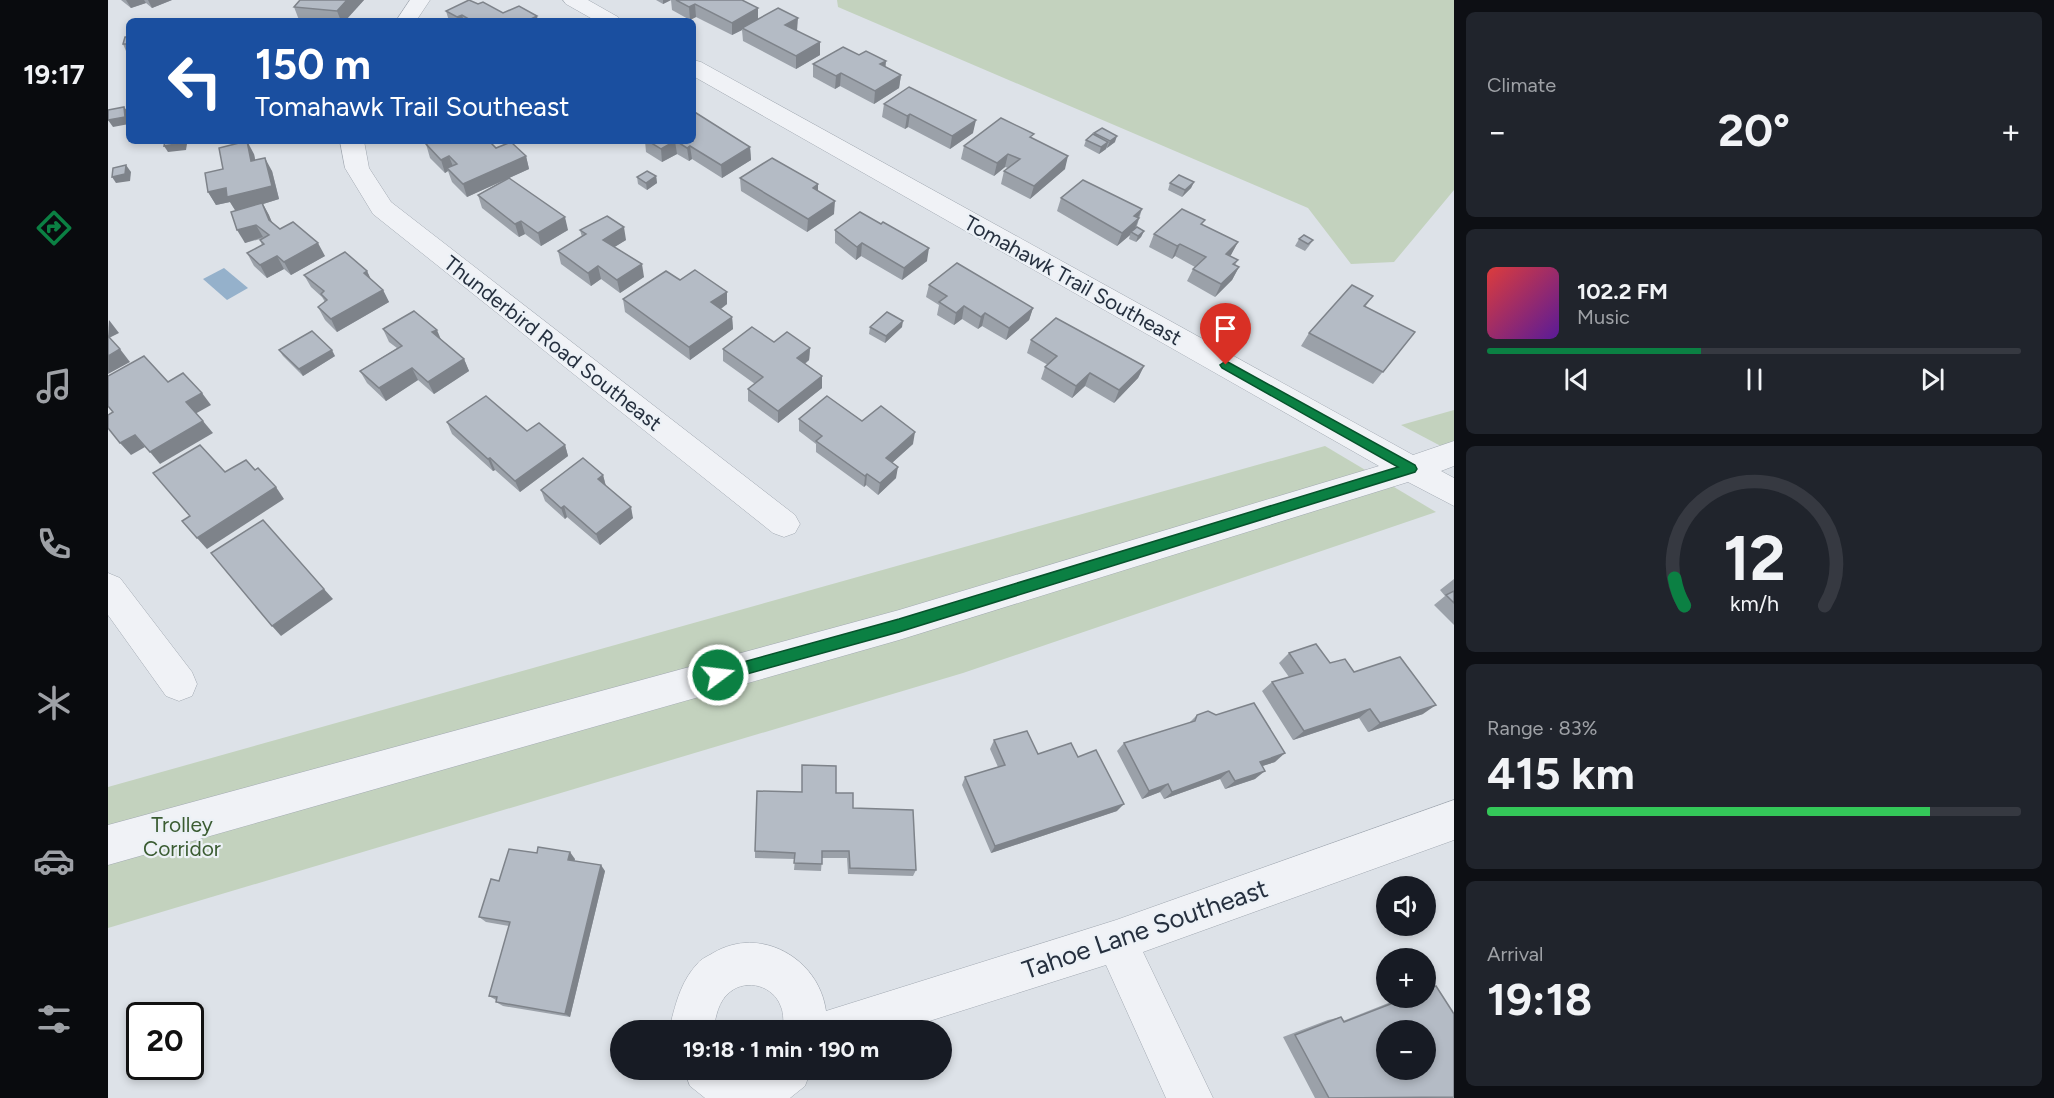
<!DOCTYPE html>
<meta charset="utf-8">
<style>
body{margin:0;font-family:Figtree,sans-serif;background:#20242c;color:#f1f3f6;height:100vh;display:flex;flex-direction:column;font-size:22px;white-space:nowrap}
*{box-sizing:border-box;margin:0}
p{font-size:20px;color:#9ea1a6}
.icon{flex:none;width:33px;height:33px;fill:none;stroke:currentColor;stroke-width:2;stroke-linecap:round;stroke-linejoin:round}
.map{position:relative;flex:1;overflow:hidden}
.sheet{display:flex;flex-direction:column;gap:12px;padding:12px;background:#0d0f14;width:600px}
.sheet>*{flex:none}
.guide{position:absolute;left:18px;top:18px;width:570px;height:126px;border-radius:9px;box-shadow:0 3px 9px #0003;background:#1a4fa0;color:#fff;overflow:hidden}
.fabs{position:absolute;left:1268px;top:876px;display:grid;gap:12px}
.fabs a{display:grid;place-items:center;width:60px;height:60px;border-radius:50%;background:#171b24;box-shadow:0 3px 9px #0003;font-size:30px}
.speed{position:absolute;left:18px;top:1002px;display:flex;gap:12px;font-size:30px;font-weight:700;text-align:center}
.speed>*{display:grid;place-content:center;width:78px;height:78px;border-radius:50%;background:#171b24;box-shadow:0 3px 9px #0003;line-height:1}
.speed .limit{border:3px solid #111;border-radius:9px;background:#fff;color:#111}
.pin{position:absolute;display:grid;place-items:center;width:51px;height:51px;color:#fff;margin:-62px -26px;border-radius:50% 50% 50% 0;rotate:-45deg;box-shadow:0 0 6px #0007}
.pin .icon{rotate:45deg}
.me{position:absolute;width:66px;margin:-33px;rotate:75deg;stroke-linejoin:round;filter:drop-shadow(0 0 4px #0008)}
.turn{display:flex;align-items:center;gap:21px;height:126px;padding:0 30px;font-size:27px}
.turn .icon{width:78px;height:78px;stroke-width:2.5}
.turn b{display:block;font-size:42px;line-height:51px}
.big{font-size:45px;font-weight:700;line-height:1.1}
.sheet .tile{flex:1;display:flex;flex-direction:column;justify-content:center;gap:9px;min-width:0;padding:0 21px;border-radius:9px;background:#20242c}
.sheet .dial{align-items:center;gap:0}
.dial svg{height:156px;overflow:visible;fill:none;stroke:#363941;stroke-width:7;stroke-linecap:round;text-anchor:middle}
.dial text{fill:#f1f3f6;stroke:none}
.song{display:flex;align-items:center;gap:18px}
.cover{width:72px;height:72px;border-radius:9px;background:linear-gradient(135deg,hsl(0 70% 55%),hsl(270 70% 35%))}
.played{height:6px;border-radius:3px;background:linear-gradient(90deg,#0b8043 40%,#363941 40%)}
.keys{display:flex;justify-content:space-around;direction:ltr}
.heat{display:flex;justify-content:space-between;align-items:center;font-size:33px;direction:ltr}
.charge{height:9px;border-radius:4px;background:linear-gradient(90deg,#34c759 83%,#363941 0)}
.trip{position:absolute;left:502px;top:1020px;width:342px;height:60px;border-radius:30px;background:#171b24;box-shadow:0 3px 9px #0003;font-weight:700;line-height:60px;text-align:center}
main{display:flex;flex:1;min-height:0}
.menu{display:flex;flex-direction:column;width:108px;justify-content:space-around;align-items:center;background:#090b0e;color:#9ea1a6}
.menu .icon{width:42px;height:42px}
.menu .active{color:#0b8043}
.menu b{font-size:27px;color:#f1f3f6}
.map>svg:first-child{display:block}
</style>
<main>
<nav class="menu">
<b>19:17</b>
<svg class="icon active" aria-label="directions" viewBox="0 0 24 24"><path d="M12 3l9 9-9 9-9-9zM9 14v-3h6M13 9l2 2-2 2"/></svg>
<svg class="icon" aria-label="music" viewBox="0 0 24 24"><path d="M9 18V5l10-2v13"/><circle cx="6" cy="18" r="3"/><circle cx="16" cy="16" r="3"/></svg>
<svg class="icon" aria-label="phone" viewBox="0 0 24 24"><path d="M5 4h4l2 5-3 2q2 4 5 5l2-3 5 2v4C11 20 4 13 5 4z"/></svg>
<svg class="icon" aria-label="climate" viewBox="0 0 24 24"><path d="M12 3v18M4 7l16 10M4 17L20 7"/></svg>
<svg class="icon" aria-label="car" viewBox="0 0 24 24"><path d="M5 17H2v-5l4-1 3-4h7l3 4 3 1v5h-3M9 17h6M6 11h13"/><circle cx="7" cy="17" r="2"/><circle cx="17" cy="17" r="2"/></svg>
<svg class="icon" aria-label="filters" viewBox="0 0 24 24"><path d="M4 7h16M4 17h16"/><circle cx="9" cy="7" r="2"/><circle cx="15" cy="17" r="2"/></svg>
</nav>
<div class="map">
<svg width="1346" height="1098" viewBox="0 0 1346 1098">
<rect width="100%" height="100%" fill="#dde2e8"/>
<!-- green -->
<g fill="#c3d2be">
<polygon points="729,0 1346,0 1346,190 1286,262 1243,264 1200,208 730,7"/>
<polygon points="1346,410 1346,453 1293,425"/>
<polygon points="1217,446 1328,512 855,673 0,928 0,787"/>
</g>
<!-- water -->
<polygon fill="#95b1cb" points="116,268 140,288 119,300 95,279"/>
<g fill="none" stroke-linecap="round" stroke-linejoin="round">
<!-- minor casing -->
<g stroke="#a2a9b2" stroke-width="1">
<g id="minor">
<polygon points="302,0 322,0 308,21 288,21"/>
<polygon points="455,0 480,0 510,17 513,21 488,21 458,4"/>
<polygon points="585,60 593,62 1305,455 1346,441 1346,466 1333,471 1346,478 1346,506 1300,482 791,640 0,865 0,825 791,610 1271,466 585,76"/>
<polygon points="232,141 256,141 261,168 283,202 687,515 692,524 687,533 676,537 665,533 265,214 237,168"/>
<polygon points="0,573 12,578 84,672 89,684 84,696 71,701 58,696 0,615"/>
<path d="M1346,800V840L1035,952L1105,1098H1058L998,965L793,1030H676C675,1023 676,1014 673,1007C666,986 639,978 622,992C610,1001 608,1017 605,1030H561C567,1006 572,982 590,963C593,959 600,956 605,953C652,925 711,958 718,1011L1008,920Z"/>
<polygon points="576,1070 703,1070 697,1086 682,1098 597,1098 582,1086"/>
</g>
</g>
<!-- minor -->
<use href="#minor" fill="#f0f2f6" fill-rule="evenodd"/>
</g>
<!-- wall -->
<g fill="#9ba1a9">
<polygon points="13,0 64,0 44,8 38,3 23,8"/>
<polygon points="192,0 256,0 237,21 193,21 191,20 186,7"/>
<polygon points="548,0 563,0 555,4"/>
<polygon points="563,0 634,0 650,8 650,19 689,31 712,55 688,69 635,41 634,30 624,35 588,17 582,20 564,10"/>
<polygon points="338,11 395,13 430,21 341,21"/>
<polygon points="21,37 21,51 18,51 15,44"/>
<polygon points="705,64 777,67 793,75 791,88 766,104 732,86 727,89 705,77"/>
<polygon points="776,104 865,133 842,149 800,127 797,129 774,117"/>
<polygon points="986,133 1007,142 999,148 999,147 998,149 991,154 976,146 978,140 986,135"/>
<polygon points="925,139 957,169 922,199 893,184 896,171 900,168 897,167 886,176 853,159 856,146"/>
<polygon points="537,141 585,141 642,147 643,160 614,178 584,159 581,161 569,154 554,162 538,152"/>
<polygon points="318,144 388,148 418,156 421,169 401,178 460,230 433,246 417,234 411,237 374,208 370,195 401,178 359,197 344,182 340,171 337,173 322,158"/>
<polygon points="146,154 147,160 164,171 171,199 155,204 164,222 172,229 217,256 183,275 176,269 159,278 146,266 139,253 154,245 152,240 156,238 137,243 127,210 122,202 108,205 100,192 115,169"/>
<polygon points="548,176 549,183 539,190 530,184 529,177"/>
<polygon points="632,178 710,184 710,191 726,214 699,232 633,191"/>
<polygon points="1086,182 1083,188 1074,197 1060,190 1062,183"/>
<polygon points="953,198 1034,209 1028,229 1036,231 1033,237 1028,242 1021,239 1022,235 1009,246 949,211"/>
<polygon points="773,224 819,261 794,280 753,256 748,260 727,243 727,230"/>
<polygon points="1095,225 1130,242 1122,256 1130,260 1127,265 1131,267 1124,280 1107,297 1079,281 1085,269 1087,267 1067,256 1064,259 1041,247 1046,234"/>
<polygon points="472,230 518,240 506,247 536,277 512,293 493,279 483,286 453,264 450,251 474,237"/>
<polygon points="1191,239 1205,240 1201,246 1197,251 1187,246"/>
<polygon points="259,271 263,280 275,290 281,302 229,332 217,320 210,307 217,302 214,297 203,287 196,275"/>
<polygon points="572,280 619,292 619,304 613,309 624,317 625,329 582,360 517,312 515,299"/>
<polygon points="821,285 925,308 921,320 898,340 874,326 870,329 854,319 846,325 829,315 831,305 818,297"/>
<polygon points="1265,296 1257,307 1307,332 1265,384 1193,346 1201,333"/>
<polygon points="762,327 794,327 777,343 761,334"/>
<polygon points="275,329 333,340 356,359 361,371 326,394 310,380 278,401 259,383 252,371 289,348 281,342"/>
<polygon points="923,340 1036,366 1030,378 1006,403 977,386 964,398 933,379 937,367 940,365 919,353"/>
<polygon points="666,342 702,348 701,360 697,364 714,376 714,388 670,423 640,401 640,389 647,384 615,361 615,349"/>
<polygon points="171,350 227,356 195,376 175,356"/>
<polygon points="691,419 754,421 805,444 784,463 788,478 770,495 758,485 756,487 708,452 708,444 691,431"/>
<polygon points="339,422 419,431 457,445 460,456 412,492 387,470 385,471 344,434"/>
<polygon points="495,475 498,486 525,518 492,545 459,517 457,519 437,501 433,490"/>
<polygon points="1346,579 1346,625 1326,605 1337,596 1332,590"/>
<polygon points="1181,653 1222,663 1246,672 1315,714 1260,732 1251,718 1185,740 1154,691 1164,682 1181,677 1171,663"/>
<polygon points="1089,715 1167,762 1154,766 1147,779 1117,789 1112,779 1056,799 1052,792 1034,799 1009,751 1016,743 1081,723"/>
<polygon points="886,740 930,754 970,757 1009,811 883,853 854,785 857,777 890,767 882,749"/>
<polygon points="728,793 745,808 808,870 805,876 740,874 739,858 714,858 713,871 686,870 687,859 647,858 647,851"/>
<polygon points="467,859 466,861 497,871 462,1017 395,1006 388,1002 388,1000 381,996 401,926 378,922 371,917 391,881"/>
<polygon points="1328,986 1345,1098 1207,1098 1175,1037 1220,1020 1233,1017 1235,1021 1293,998 1317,998 1317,989"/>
</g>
<!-- shaded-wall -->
<g fill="#7e838a">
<polygon points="18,0 36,0 38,3 23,8"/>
<polygon points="40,0 64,0 44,8"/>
<polygon points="239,0 256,0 237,21 233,21 229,11"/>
<polygon points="555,0 563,0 555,4"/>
<polygon points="587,4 588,17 582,20 581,7"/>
<polygon points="650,8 650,21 634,28 634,30 624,35 624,23"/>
<polygon points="354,15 356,21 350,21 349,17"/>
<polygon points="429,16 430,21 419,21"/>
<polygon points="690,18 689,31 677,25"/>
<polygon points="712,42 712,55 688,69 688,56"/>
<polygon points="778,61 777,74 772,64"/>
<polygon points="733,73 732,86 727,89 728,76"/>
<polygon points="793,75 791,88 766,104 767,91"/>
<polygon points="16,107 21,113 21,124 5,127 0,120"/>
<polygon points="802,114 800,127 797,129 799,116"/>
<polygon points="868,120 865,133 842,149 844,136"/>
<polygon points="1009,136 1007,142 999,148 1002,141"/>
<polygon points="75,141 77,141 79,144 78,150 60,152 56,146"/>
<polygon points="139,141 146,154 150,174 143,161"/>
<polygon points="567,141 569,154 554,162 553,149"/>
<polygon points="1000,142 998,149 991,154 993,147"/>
<polygon points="582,146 584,159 581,161 579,148"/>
<polygon points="642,147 643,160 614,178 613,165"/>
<polygon points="900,154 897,167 886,176 889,163"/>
<polygon points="341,156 346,169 339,168 340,171 337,173 333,160"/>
<polygon points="418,156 421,169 359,197 355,184"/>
<polygon points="960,156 957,169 922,199 926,186"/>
<polygon points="157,158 164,171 171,199 155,204 161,215 168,233 127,210 122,202 108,205 100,192"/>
<polygon points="18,165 23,172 22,181 8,183 4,177"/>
<polygon points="548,176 549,183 539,190 538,183"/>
<polygon points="1086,182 1083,188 1074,197 1077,190"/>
<polygon points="710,184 710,197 705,188"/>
<polygon points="727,201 726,214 699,232 700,219"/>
<polygon points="1034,209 1029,220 1031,218 1026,231 1023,232 1022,235 1009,246 1014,233 1026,216"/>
<polygon points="457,217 460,230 433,246 430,233"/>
<polygon points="413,221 417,234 411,237 407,224"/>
<polygon points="148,225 155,237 137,243 129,230"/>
<polygon points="516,227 518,240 497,253 495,240"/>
<polygon points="1036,231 1033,237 1028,242 1030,236"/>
<polygon points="1130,242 1123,255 1112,267 1118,254"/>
<polygon points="210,243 217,256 183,275 176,262"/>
<polygon points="754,243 753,256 748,260 749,247"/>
<polygon points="1072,244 1067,256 1064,259 1069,246"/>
<polygon points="821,248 819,261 794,280 796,268"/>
<polygon points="169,256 176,269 159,278 152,265"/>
<polygon points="534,264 536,277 512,293 509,280"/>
<polygon points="490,266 493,279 483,286 480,273"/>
<polygon points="1131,267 1124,280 1107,297 1113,284"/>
<polygon points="259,271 265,284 256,273"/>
<polygon points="275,290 281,302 229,332 223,319"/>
<polygon points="619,292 619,304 604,315 603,302"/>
<polygon points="856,306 854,319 846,325 848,313"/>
<polygon points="925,308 921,320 898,340 901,328"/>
<polygon points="877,313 874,326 870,329 873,317"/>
<polygon points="624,317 625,329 582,360 581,347"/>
<polygon points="1,320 11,333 1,338 0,337"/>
<polygon points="795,321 794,327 777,343 778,336"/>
<polygon points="329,330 334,342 324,332"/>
<polygon points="702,348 701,360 688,370 689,358"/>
<polygon points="12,349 22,362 0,374 0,356"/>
<polygon points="224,350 227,356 195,376 191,369"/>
<polygon points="356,359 361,371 326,394 320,382"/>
<polygon points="1036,366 1030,378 1006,403 1011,390"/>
<polygon points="304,368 310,380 278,401 271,388"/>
<polygon points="982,373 977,386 964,398 968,386"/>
<polygon points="714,376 714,388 670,423 670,411"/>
<polygon points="94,393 103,405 87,414 78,402"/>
<polygon points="95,421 105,433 52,464 42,452"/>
<polygon points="807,432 805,444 776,470 778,458"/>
<polygon points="27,435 37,447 23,455 12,443"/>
<polygon points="457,445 460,456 412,492 407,481"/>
<polygon points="382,458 387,470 385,471 380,459"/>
<polygon points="790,467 788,478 770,495 772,483"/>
<polygon points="759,474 758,485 756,487 757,476"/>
<polygon points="495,475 498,487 490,479"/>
<polygon points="168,487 176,499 99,549 89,538"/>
<polygon points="456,506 459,517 457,519 453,508"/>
<polygon points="523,507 525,518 492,545 488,534"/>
<polygon points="216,589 225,599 173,636 164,626"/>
<polygon points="1328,705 1315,714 1260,732 1272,723"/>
<polygon points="1262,709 1251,718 1185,740 1196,731"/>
<polygon points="1177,753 1167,762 1142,770 1152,762"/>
<polygon points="1121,771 1112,779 1056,799 1064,792"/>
<polygon points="1157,771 1147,779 1117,789 1127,781"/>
<polygon points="1060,784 1052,792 1034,799 1041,791"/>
<polygon points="1016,804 1009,811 883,853 887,846"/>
<polygon points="462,852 467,859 465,866 460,860"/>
<polygon points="493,865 497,871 462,1017 457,1014"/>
</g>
<!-- building -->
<g fill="#b4bbc5" stroke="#7e838a" stroke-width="1.5" fill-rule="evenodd">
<polygon points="192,0 239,0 229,11 186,7"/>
<polygon points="361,0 370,4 375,2 395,13 411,6 429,16 419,21 364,21 354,15 349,17 338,11"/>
<polygon points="568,0 634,0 650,8 624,23 587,4 581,7"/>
<polygon points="670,8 690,18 677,25 712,42 688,56 634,28"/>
<polygon points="194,20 215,21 193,21"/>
<polygon points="17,37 21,37 21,44 15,44"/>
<polygon points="735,47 751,55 758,51 778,61 772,64 793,75 767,91 733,73 728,76 705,64"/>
<polygon points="801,87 868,120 844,136 802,114 799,116 776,104"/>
<polygon points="16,107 17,117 0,120 0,110"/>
<polygon points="585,111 642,147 613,165 582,146 579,148 568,141 585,141"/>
<polygon points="893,118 926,134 922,137 960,156 926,186 896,171 912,159 900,154 889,163 856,146"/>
<polygon points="994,128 1009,136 1002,141 986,133"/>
<polygon points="985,134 1000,142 993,147 978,140"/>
<polygon points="57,141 75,141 74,143 56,146"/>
<polygon points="139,141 143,161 157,158 164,186 119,197 118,188 100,192 97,173 115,169 111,148"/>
<polygon points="326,141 381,141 388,148 403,142 418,156 355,184 339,168 349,164 341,156 333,160 318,144"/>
<polygon points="540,141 567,141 553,149"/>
<polygon points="664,158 710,184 705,188 727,201 700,219 632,178"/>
<polygon points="18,165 17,174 4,177 5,168"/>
<polygon points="539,171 548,176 538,183 529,177"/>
<polygon points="1071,175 1086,182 1077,190 1062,183"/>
<polygon points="401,178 457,217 430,233 413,221 407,224 370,195"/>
<polygon points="975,180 1034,209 1026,216 1031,218 1014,233 953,198"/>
<polygon points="154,203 161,220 172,229 185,222 210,243 176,262 169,256 152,265 139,253 156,244 152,240 161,235 148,225 129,230 123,212"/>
<polygon points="1074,209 1097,220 1093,224 1130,242 1118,254 1130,260 1125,264 1131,267 1113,284 1085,269 1098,257 1072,244 1069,246 1046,234"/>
<polygon points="752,212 773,224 775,222 821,248 796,268 754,243 749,247 727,230"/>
<polygon points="499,216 516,227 495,240 534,264 509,280 490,266 480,273 450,251 478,234 472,230"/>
<polygon points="1029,227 1036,231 1030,236 1023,232"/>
<polygon points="1196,235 1205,240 1200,244 1191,239"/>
<polygon points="237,252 259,271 256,273 275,290 223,319 210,307 219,300 213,294 216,291 196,275"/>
<polygon points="849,263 925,308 901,328 877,313 873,317 856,306 848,313 831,302 839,296 821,285"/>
<polygon points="587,270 619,292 603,302 624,317 581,347 515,299 558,271 572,280"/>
<polygon points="1244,285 1265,296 1256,306 1307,332 1275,372 1201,333"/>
<polygon points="306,311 329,330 324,332 356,359 320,382 304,368 271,388 252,371 294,346 275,329"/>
<polygon points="779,312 795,321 778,336 762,327"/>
<polygon points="948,318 1036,366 1011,390 982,373 968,386 937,367 949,356 923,340"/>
<polygon points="644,327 666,342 679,332 702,348 689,358 714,376 670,411 640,389 655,377 615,349"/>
<polygon points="204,331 224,350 191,369 171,350"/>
<polygon points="0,336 12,349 0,356"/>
<polygon points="36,356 60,382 75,373 94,393 78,402 95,421 42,452 27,435 12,443 0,428 0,415 5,412 0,406 0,376"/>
<polygon points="378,396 419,431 431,423 457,445 407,481 382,458 380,459 339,422"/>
<polygon points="719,396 754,421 773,406 807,432 778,458 790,467 772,483 759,474 757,476 708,441 714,436 691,419"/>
<polygon points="92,445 117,472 138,460 147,470 150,468 168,487 89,538 74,521 82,516 45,473"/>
<polygon points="475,458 495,475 490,479 523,507 488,534 456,506 453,508 433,490"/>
<polygon points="155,520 216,589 164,626 103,553"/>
<polygon points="1346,591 1346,603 1338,595"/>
<polygon points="1208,644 1222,663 1237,659 1246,672 1292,657 1328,705 1272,723 1262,709 1196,731 1164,682 1195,673 1181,653"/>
<polygon points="1146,703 1177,753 1152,762 1157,771 1127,781 1121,771 1064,792 1060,784 1041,791 1016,743 1087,721 1089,715 1100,711 1108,715"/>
<polygon points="919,731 930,754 963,743 970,757 988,750 1016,804 887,846 857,777 897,765 886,740"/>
<polygon points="694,765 728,766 728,793 745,793 745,808 805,810 808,870 742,868 741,851 714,851 714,864 686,863 687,853 647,851 649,791 694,792"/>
<polygon points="430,847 462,852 460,860 493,865 457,1014 388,1002 389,997 381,996 402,922 371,917 383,879 391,881 401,849 429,853"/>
<path d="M1328,986L1346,1014V1097L1221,1098L1187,1035L1233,1017L1236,1022L1298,998H1317V990ZM1278,1030H1317V1070H1278Z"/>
</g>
<!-- route -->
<polygon fill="#0b8043" stroke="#07532c" stroke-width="1.5" points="1118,361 1307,465 1309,469 1307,472 791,632 610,682 605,680 603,675 605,671 610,669 791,619 1290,467 1114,368 1112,365"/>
<g text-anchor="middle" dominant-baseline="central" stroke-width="4.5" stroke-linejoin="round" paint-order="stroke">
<!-- street labels -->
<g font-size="21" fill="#26303f" stroke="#ecf1f6">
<text transform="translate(965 280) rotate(29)">Tomahawk Trail Southeast</text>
<text transform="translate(445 343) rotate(38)">Thunderbird Road Southeast</text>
</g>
<!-- park labels -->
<g font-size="21" fill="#3b5c32" stroke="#ecf1f6">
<text x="74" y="824">Trolley<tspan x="74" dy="24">Corridor</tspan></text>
</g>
<!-- near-street labels -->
<g font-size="26" fill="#26303f" stroke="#ecf1f6">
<text transform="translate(1037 929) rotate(-19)">Tahoe Lane Southeast</text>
</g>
</g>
</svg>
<div class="fabs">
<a><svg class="icon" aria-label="sound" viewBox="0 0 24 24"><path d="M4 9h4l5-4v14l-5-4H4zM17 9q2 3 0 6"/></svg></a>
<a>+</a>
<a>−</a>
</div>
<div class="speed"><div class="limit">20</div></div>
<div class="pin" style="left:1118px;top:365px;background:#d93025"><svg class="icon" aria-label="arrive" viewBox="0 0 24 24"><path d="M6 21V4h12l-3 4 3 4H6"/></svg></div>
<svg class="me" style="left:610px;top:675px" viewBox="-20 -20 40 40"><circle r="17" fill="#0b8043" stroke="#fff" stroke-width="3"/><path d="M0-11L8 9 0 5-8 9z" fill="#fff"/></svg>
<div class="trip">19:18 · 1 min · 190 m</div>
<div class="guide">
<div class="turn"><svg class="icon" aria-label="left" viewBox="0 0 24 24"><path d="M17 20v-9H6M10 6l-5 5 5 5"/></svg><div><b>150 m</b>Tomahawk Trail Southeast</div></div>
</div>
</div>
<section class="sheet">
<div class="tile"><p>Climate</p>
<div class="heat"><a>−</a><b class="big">20°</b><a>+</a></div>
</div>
<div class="tile">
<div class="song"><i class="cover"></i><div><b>102.2 FM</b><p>Music</p></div></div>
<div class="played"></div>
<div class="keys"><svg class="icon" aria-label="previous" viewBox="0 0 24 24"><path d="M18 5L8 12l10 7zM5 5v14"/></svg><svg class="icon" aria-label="pause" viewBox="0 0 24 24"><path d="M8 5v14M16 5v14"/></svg><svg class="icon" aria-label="next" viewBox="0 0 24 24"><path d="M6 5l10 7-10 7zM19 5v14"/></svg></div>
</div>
<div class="tile dial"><svg viewBox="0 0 100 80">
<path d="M14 69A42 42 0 1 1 86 69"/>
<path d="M14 69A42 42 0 0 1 9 55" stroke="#0b8043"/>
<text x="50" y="56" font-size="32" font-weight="700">12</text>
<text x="50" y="72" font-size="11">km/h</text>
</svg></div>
<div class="tile"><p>Range · 83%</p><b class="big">415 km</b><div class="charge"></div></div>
<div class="tile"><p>Arrival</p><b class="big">19:18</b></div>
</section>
</main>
